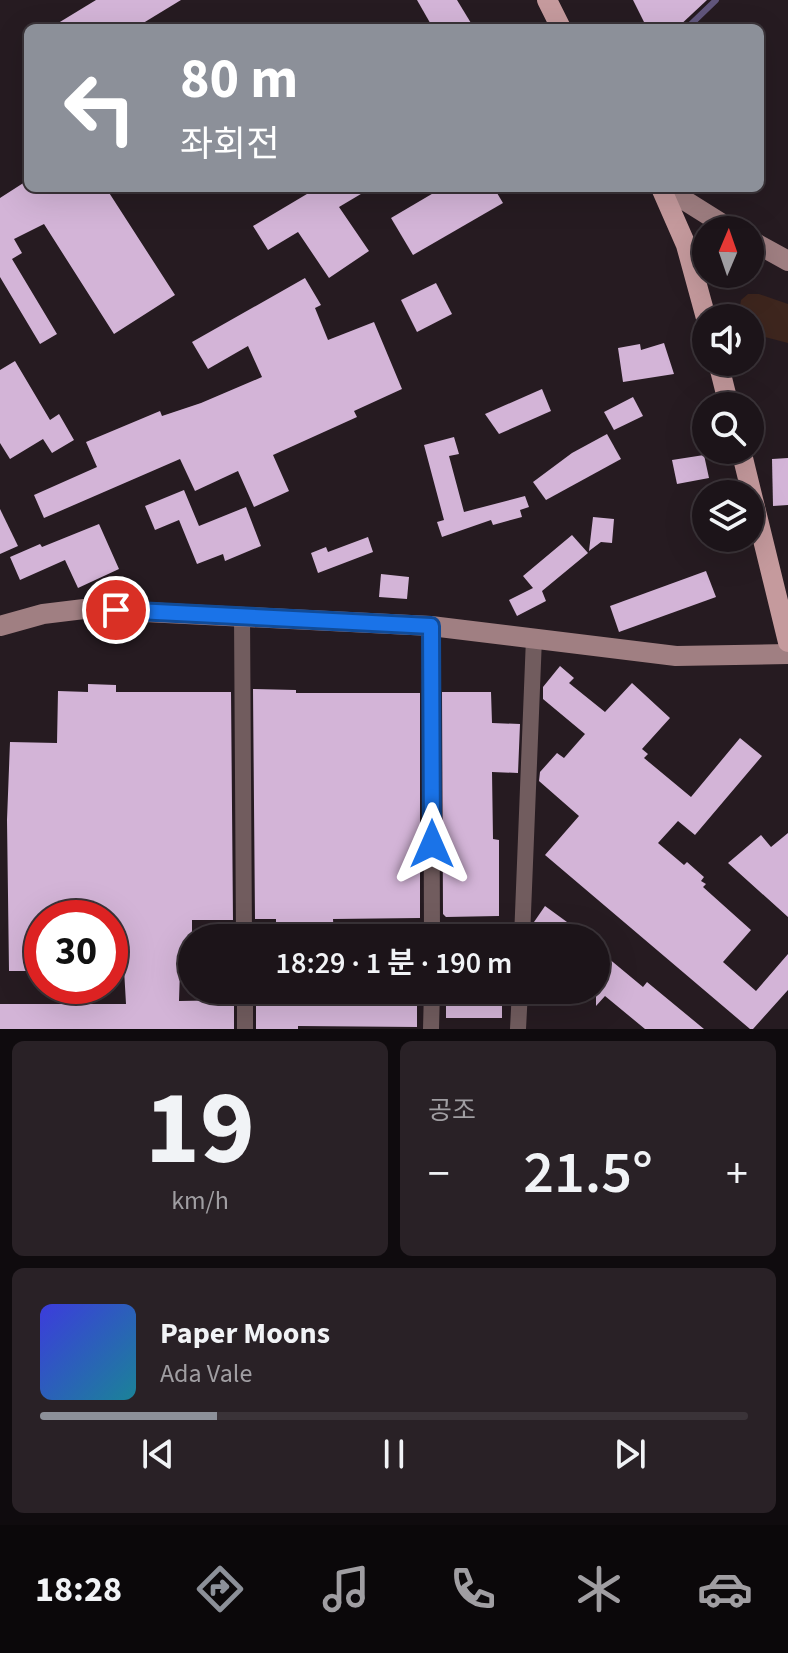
<!DOCTYPE html>
<html lang="ko">
<meta charset="utf-8">
<style>
body{margin:0;font-family:"Source Sans 3","Noto Sans KR",sans-serif;background:#292126;color:#f1f3f6;height:100vh;display:flex;flex-direction:column;font-size:30px;white-space:nowrap}
*{box-sizing:border-box;margin:0}
p{font-size:26px;color:#a09ea2}
.icon{flex:none;width:44px;height:44px;fill:none;stroke:currentColor;stroke-width:2;stroke-linecap:round;stroke-linejoin:round}
.map{position:relative;height:1029px;overflow:hidden}
.details{display:flex;flex-direction:column;gap:12px;padding:12px;background:#0f0b0e;flex:1}
.details>*{flex:none}
.banner{position:absolute;left:24px;top:24px;width:740px;height:168px;border-radius:12px;box-shadow:0 8px 32px #0002,0 0 0 2px #3a3338;background:#8c9099;color:#fff;overflow:hidden}
.needle{width:52px;rotate:2deg}
.controls{position:absolute;left:692px;top:216px;display:grid;gap:16px}
.controls a{display:grid;place-items:center;width:72px;height:72px;border-radius:50%;background:#1c1419;box-shadow:0 8px 32px #0002,0 0 0 2px #3a3338;font-size:40px}
.speed{position:absolute;left:24px;top:900px;display:flex;gap:16px;font-size:40px;font-weight:700;text-align:center}
.speed>*{display:grid;place-content:center;width:104px;height:104px;border-radius:50%;background:#1c1419;box-shadow:0 8px 32px #0002,0 0 0 2px #3a3338;line-height:1}
.speed .limit{border:12px solid #d22;background:#fff;color:#111}
.pin{position:absolute;display:grid;place-items:center;width:68px;height:68px;color:#fff;margin:-34px;border:4px solid #fff;border-radius:50%;box-shadow:0 2px 8px #0007}
.me{position:absolute;width:88px;margin:-44px;rotate:0deg;stroke-linejoin:round;filter:drop-shadow(0 0 6px #0008)}
.turn{display:flex;align-items:center;gap:28px;height:168px;padding:0 24px;font-size:36px}
.turn .icon{width:104px;height:104px;stroke-width:2.5}
.turn b{display:block;font-size:56px;line-height:68px}
.big{font-size:60px;font-weight:600;line-height:1.1}
.details .tile{flex:1;display:flex;flex-direction:column;justify-content:center;gap:12px;min-width:0;padding:0 28px;border-radius:12px;background:#292126}
.details .dial{align-items:center;gap:0}
.dial b{font-size:104px;line-height:1}
.song{display:flex;align-items:center;gap:24px}
.cover{width:96px;height:96px;border-radius:12px;background:linear-gradient(135deg,hsl(240 70% 55%),hsl(190 70% 35%))}
.played{height:8px;border-radius:4px;background:linear-gradient(90deg,#8c9099 25%,#3a3338 25%)}
.keys{display:flex;justify-content:space-around;direction:ltr}
.heat{display:flex;justify-content:space-between;align-items:center;font-size:44px;direction:ltr}
.details .tiles{flex:1;display:grid;gap:12px;grid-template-columns:1fr 1fr}
.tile:last-child{grid-column:span 2}
.trip{position:absolute;left:178px;top:924px;width:432px;height:80px;border-radius:40px;background:#1c1419;box-shadow:0 8px 32px #0002,0 0 0 2px #3a3338;font-weight:600;line-height:80px;text-align:center}
.dock{display:flex;height:128px;justify-content:space-around;align-items:center;background:#0b080a;color:#a09ea2}
.dock .icon{width:56px;height:56px}
.dock .on{color:#8c9099}
.dock b{font-size:36px;color:#f1f3f6}
.map>svg:first-child{display:block}
</style>
<div class="map">
<svg width="788" height="1029" viewBox="0 0 788 1029">
<rect width="100%" height="100%" fill="#261b21"/>
<!-- green -->
<polygon fill="#3e261e" points="748,294 759,294 788,304 788,343 750,333 750,318 738,318 741,300"/>
<g fill="none" stroke-linecap="round" stroke-linejoin="round">
<!-- stream -->
<polyline stroke="#61567c" stroke-width="6" points="687,28 716,0"/>
</g>
<!-- building -->
<g fill="#d3b4d7">
<polygon points="96,0 181,0 135,28 50,28"/>
<polygon points="417,0 457,0 474,28 433,28"/>
<polygon points="633,0 707,0 677,28 647,28"/>
<polygon points="28,180 28,188 106,188 175,295 114,334 44,224 14,239 22,253 12,259 57,334 40,344 0,277 0,198"/>
<polygon points="317,188 371,188 339,207 369,251 329,278 298,232 268,250 253,226"/>
<polygon points="442,188 494,188 503,203 413,255 391,218"/>
<polygon points="305,278 321,305 315,308 328,340 374,322 402,389 354,411 357,417 273,455 289,491 254,507 238,471 195,491 180,459 44,518 34,495 97,467 86,442 160,411 162,416 201,403 262,377 248,346 208,369 192,342"/>
<polygon points="436,283 452,314 417,332 401,300"/>
<polygon points="664,343 674,374 623,382 618,348 640,344 641,350"/>
<polygon points="15,361 50,420 59,414 74,440 52,453 43,439 10,459 0,443 0,370"/>
<polygon points="542,389 551,411 499,434 485,414"/>
<polygon points="633,397 643,416 614,430 604,412"/>
<polygon points="607,434 621,459 546,500 533,482 572,453"/>
<polygon points="454,437 459,454 449,456 464,512 525,496 529,507 520,510 522,517 493,525 491,520 442,537 437,522 444,520 424,445"/>
<polygon points="704,455 709,478 677,484 672,460"/>
<polygon points="788,458 788,505 773,506 772,459"/>
<polygon points="184,490 199,526 246,507 261,546 225,561 223,554 197,564 179,520 155,530 145,506"/>
<polygon points="0,509 18,546 0,554"/>
<polygon points="593,517 614,519 612,543 601,542 589,551"/>
<polygon points="99,524 119,569 78,588 65,560 20,580 10,557 40,544 42,547"/>
<polygon points="572,535 588,553 542,591 546,601 517,616 509,600 533,588 523,576"/>
<polygon points="368,537 373,552 318,573 311,553 326,547 328,552"/>
<polygon points="706,571 716,597 619,632 610,606"/>
<polygon points="381,574 409,577 407,599 379,597"/>
<polygon points="560,666 574,678 569,683 605,712 632,683 670,718 642,749 648,754 644,758 691,797 740,738 762,756 695,835 678,821 658,843 684,865 687,862 704,877 701,881 706,884 703,887 751,930 723,962 756,991 788,954 788,990 753,1029 750,1029 545,855 579,816 539,781 540,772 557,753 564,758 585,734 543,699 543,687"/>
<polygon points="88,684 116,685 116,692 231,692 233,920 192,920 192,970 180,970 179,1001 234,1000 234,1029 0,1029 0,1004 126,1004 124,969 110,969 110,918 42,918 42,971 9,971 7,820 10,742 57,743 58,691 88,692"/>
<polygon points="253,689 296,690 296,693 420,693 420,918 333,919 334,938 276,938 276,919 255,919"/>
<polygon points="442,692 491,692 492,723 520,724 518,773 492,772 493,839 499,840 499,916 446,917 443,914"/>
<polygon points="788,833 788,917 728,863 761,835 771,847"/>
<polygon points="545,906 589,938 533,938 534,922"/>
<polygon points="596,948 643,987 647,982 704,1029 645,1029 605,996 596,1006"/>
<rect x="446" y="990" width="56" height="28"/>
<polygon points="312,999 417,1000 417,1027 298,1026 298,1029 256,1029 256,1003 312,1003"/>
</g>
<g fill="none" stroke-linecap="round" stroke-linejoin="round">
<!-- minor -->
<g stroke="#715c5e" stroke-width="16">
<polyline points="242,615 244,938"/>
<polyline points="431,626 432,938"/>
<polyline points="522,938 534,638"/>
<polyline points="245,990 245,1029"/>
<polyline points="431,1029 432,990"/>
<polyline points="518,1029 520,990"/>
</g>
<!-- secondary -->
<g stroke="#a07f82" stroke-width="20">
<polyline points="665,188 732,230"/>
<polyline points="750,240 788,261"/>
<polyline points="0,626 43,614 84,609 431,626 676,656 788,654"/>
</g>
<!-- primary -->
<g stroke="#c59a9d" stroke-width="20">
<polyline points="547,0 561,28"/>
<polyline points="661,188 686,245 706,318"/>
<polyline points="718,362 729,406"/>
<polyline points="741,450 788,642"/>
</g>
</g>
<g fill="none" stroke-linecap="round" stroke-linejoin="round">
<!-- route casing -->
<g stroke="#114b97" stroke-width="20">
<polyline id="route" points="116,610 431,626 432,844"/>
</g>
<!-- route -->
<use href="#route" stroke="#1a73e8" stroke-width="14"/>
</g>
</svg>
<div class="controls">
<a><svg class="needle" viewBox="-14 -14 28 28"><path d="M0-13l5 13h-10z" fill="#e53935"/><path d="M0 13l5-13h-10z" fill="#a09ea2"/></svg></a>
<a><svg class="icon" aria-label="sound" viewBox="0 0 24 24"><path d="M4 9h4l5-4v14l-5-4H4zM17 9q2 3 0 6"/></svg></a>
<a><svg class="icon" aria-label="search" viewBox="0 0 24 24"><circle cx="10" cy="10" r="6"/><path d="M15 15l6 6"/></svg></a>
<a><svg class="icon" aria-label="layers" viewBox="0 0 24 24"><path d="M12 4l9 5-9 5-9-5zM3 14l9 5 9-5"/></svg></a>
</div>
<div class="speed"><div class="limit">30</div></div>
<div class="pin" style="left:116px;top:610px;background:#d93025"><svg class="icon" aria-label="arrive" viewBox="0 0 24 24"><path d="M6 21V4h12l-3 4 3 4H6"/></svg></div>
<svg class="me" style="left:432px;top:844px" viewBox="-20 -20 40 40"><path d="M0-17L14 15 0 8-14 15z" fill="#1a73e8" stroke="#fff" stroke-width="4"/></svg>
<div class="trip">18:29 · 1 분 · 190 m</div>
<div class="banner">
<div class="turn"><svg class="icon" aria-label="left" viewBox="0 0 24 24"><path d="M17 20v-9H6M10 6l-5 5 5 5"/></svg><div><b>80 m</b>좌회전</div></div>
</div>
</div>
<section class="details">
<div class="tiles">
<div class="tile dial"><b>19</b><p>km/h</p></div>
<div class="tile"><p>공조</p>
<div class="heat"><a>−</a><b class="big">21.5°</b><a>+</a></div>
</div>
<div class="tile">
<div class="song"><i class="cover"></i><div><b>Paper Moons</b><p>Ada Vale</p></div></div>
<div class="played"></div>
<div class="keys"><svg class="icon" aria-label="previous" viewBox="0 0 24 24"><path d="M18 5L8 12l10 7zM5 5v14"/></svg><svg class="icon" aria-label="pause" viewBox="0 0 24 24"><path d="M8 5v14M16 5v14"/></svg><svg class="icon" aria-label="next" viewBox="0 0 24 24"><path d="M6 5l10 7-10 7zM19 5v14"/></svg></div>
</div>
</div>
</section>
<nav class="dock">
<b>18:28</b>
<svg class="icon on" aria-label="directions" viewBox="0 0 24 24"><path d="M12 3l9 9-9 9-9-9zM9 14v-3h6M13 9l2 2-2 2"/></svg>
<svg class="icon" aria-label="music" viewBox="0 0 24 24"><path d="M9 18V5l10-2v13"/><circle cx="6" cy="18" r="3"/><circle cx="16" cy="16" r="3"/></svg>
<svg class="icon" aria-label="phone" viewBox="0 0 24 24"><path d="M5 4h4l2 5-3 2q2 4 5 5l2-3 5 2v4C11 20 4 13 5 4z"/></svg>
<svg class="icon" aria-label="climate" viewBox="0 0 24 24"><path d="M12 3v18M4 7l16 10M4 17L20 7"/></svg>
<svg class="icon" aria-label="car" viewBox="0 0 24 24"><path d="M5 17H2v-5l4-1 3-4h7l3 4 3 1v5h-3M9 17h6M6 11h13"/><circle cx="7" cy="17" r="2"/><circle cx="17" cy="17" r="2"/></svg>
</nav>
